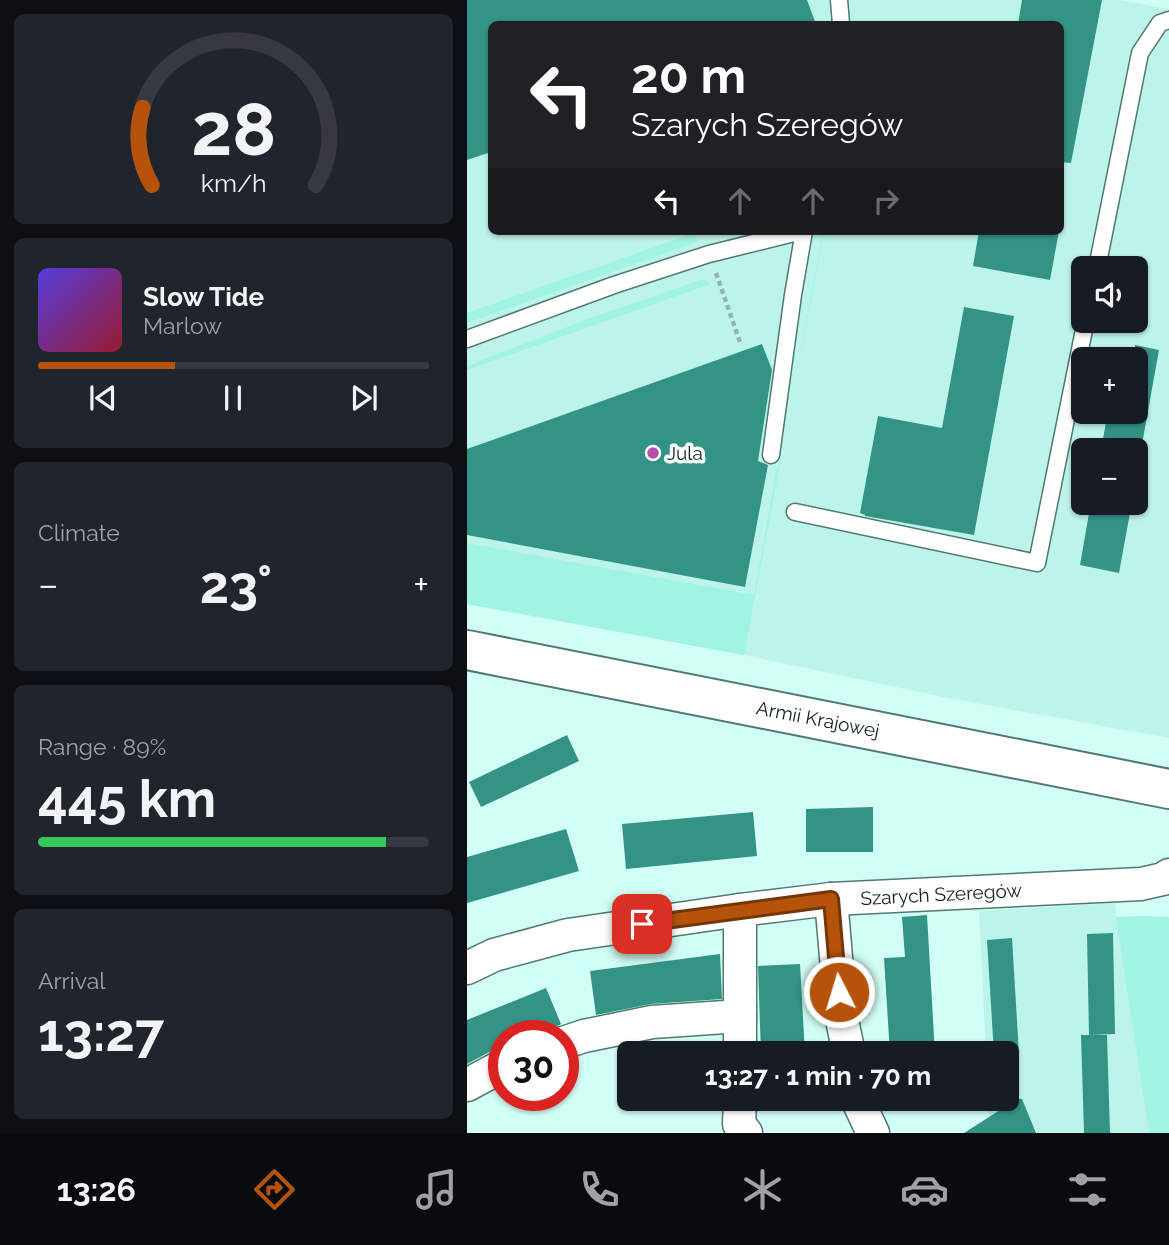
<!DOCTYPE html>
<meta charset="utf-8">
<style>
body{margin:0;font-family:Raleway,sans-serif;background:#20242c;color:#f1f3f6;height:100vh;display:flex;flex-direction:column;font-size:26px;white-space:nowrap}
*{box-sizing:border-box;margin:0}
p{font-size:23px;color:#9ea1a6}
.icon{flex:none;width:38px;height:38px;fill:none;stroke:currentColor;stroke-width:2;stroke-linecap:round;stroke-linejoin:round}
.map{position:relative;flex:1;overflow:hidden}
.details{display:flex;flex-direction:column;gap:14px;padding:14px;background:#0d0f14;width:467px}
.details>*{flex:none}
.guide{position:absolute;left:21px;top:21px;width:576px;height:214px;border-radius:10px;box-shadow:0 2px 5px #0004;background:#202124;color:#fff;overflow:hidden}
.fabs{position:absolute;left:604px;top:256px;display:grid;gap:14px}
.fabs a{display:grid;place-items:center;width:77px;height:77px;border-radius:10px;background:#171b24;box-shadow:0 2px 5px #0004;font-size:35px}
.speed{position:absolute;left:21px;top:1020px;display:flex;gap:14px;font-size:35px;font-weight:700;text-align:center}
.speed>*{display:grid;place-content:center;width:91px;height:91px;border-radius:50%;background:#171b24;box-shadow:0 2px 5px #0004;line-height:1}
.speed .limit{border:10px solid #d22;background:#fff;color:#111}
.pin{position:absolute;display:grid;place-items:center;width:60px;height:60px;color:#fff;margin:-30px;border-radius:14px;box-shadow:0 4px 10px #0006}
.me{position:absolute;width:77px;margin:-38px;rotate:355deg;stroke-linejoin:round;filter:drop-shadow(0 0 5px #0008)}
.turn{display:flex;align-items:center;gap:24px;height:147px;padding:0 28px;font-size:32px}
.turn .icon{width:91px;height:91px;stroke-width:2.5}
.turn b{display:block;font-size:49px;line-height:60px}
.lanes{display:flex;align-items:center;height:66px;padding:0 28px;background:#0003;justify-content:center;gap:35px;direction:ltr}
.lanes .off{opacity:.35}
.big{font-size:52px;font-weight:700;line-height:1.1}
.details .card{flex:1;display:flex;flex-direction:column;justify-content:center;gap:10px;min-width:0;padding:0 24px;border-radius:10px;background:#20242c}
.details .dial{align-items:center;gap:0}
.dial svg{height:182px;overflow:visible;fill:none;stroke:#363941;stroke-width:7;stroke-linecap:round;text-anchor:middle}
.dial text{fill:#f1f3f6;stroke:none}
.song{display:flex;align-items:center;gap:21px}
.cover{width:84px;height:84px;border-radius:10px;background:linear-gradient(135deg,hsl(250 70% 55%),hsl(350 70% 35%))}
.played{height:7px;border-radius:4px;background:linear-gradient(90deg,#b45309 35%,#363941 35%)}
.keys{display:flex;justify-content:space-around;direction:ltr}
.heat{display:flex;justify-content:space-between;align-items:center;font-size:38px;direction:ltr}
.charge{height:10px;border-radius:5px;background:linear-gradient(90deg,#34c759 89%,#363941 0)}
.trip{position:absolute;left:150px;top:1041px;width:402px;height:70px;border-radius:10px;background:#171b24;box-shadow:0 2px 5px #0004;font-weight:700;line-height:70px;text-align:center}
.dock{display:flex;height:112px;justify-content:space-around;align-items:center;background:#090b0e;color:#9ea1a6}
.dock .icon{width:49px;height:49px}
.dock .selected{color:#b45309}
.dock b{font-size:32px;color:#f1f3f6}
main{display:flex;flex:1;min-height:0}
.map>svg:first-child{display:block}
</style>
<main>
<section class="details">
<div class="card dial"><svg viewBox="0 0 100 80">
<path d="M14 69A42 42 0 1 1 86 69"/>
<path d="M14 69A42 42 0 0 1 10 35" stroke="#b45309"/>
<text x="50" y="56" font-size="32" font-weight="700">28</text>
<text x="50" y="72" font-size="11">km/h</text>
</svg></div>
<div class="card">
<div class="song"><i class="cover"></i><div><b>Slow Tide</b><p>Marlow</p></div></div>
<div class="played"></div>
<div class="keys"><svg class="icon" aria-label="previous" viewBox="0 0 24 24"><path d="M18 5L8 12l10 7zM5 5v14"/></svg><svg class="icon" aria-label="pause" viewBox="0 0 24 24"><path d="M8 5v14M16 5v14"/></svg><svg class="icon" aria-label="next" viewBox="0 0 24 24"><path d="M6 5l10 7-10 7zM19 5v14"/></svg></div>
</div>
<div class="card"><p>Climate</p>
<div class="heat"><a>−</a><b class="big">23°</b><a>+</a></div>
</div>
<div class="card"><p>Range · 89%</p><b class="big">445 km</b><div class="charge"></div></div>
<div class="card"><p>Arrival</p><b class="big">13:27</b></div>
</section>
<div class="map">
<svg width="702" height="1133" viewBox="0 0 702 1133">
<rect width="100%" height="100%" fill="#d1fef5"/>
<!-- built -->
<g fill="#bdf4e9" fill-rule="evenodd">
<path d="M0,0H654L702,9V738L481,698L277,655L0,604ZM24,24H593V231H24ZM616,268H668V320H616ZM616,359H668V411H616ZM616,450H668V502H616Z"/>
<polygon points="648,903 682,1133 530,1133 521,1112 521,1099 541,1099 541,1054 519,1053 512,911"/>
</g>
<!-- green -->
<g fill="#a1f3e4">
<polygon points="356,231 357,231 277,655 0,604 0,543 287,595 310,466 313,465"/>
<polygon points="227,233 230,242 0,323 0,313"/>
<polygon points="237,279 244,284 0,370 0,366 123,318"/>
<polygon points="677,916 702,917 702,1133 682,1133 649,917"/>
</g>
<!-- building -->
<g fill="#339486">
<polygon points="0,0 340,0 349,24 24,24 24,152 0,160"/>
<polygon points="555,0 635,0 604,163 593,162 593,24 551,24"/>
<polygon points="512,231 592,231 583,280 506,266"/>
<polygon points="497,307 547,316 507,535 398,516 398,515 393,513 411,416 475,428"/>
<polygon points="295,344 305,370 291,461 301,465 278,587 0,535 0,449"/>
<polygon points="668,345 692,350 674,450 634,450 641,411 668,411"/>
<polygon points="624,502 665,502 652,573 613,565"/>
<polygon points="100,735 112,761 14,807 2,782"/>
<polygon points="406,807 406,852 339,852 339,809"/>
<polygon points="286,812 290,856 159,869 155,824"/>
<polygon points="99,829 112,871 0,903 0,857"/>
<polygon points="460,915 468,1054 423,1054 417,958 438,957 435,917"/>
<polygon points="646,933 648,1034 622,1035 620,934"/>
<polygon points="545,938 552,1054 527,1054 520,940"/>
<polygon points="253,954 255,999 184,1004 129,1015 123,971"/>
<polygon points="333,964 338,1054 294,1054 291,966"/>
<polygon points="79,988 94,1024 83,1030 78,1036 37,1036 37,1047 28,1049 0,1064 0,1020"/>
<polygon points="614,1035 640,1035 643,1133 617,1133"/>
<polygon points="529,1099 555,1099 569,1133 497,1133 533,1110"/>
</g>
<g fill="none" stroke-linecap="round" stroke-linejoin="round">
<!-- lane casing -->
<g stroke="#507971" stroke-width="19">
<g id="lane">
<polyline points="372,0 374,24"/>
<polyline points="630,268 673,53 693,23 702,20"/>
<polyline points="0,339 147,285 242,254 335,231"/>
<polyline points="304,455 326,295 337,231"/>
<polyline points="328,512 570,563 619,320"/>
</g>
</g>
<!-- street casing -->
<g stroke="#507971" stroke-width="35">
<g id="street">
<polyline points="364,899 374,1015 382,1054"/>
<polyline points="0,968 27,955 101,935 273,910 364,899 674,884 696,879 702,875"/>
<polyline points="96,1043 117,1036 185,1022 273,1016"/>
<polyline points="273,1054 273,910"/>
<polyline points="0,1085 37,1065"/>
<polyline points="273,1099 272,1124 279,1133"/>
<polyline points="390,1099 406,1133"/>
</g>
</g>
<!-- secondary casing -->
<g stroke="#507971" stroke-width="42">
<polyline id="secondary" points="0,650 702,789"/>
</g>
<!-- path -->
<polyline stroke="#92b6af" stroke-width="4.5" stroke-dasharray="5 3.5" stroke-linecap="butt" points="249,273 274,345"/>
<!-- lane -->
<use href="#lane" stroke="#fff" stroke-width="16"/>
<!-- street -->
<use href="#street" stroke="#fff" stroke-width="32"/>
<!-- secondary -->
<use href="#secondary" stroke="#fff" stroke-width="38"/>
</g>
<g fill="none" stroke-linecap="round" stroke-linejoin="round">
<!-- route casing -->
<g stroke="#753606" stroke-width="18">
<polyline id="route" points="175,924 364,899 372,992"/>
</g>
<!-- route -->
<use href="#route" stroke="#b45309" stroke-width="12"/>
</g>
<!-- markers -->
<circle fill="#b94eaf" stroke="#fff" stroke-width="2.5" cx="186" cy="453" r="7"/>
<g text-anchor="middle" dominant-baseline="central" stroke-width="7" stroke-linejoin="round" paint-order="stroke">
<!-- poi labels -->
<g font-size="19" fill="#11221f" stroke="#fff" text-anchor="start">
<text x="200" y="453">Jula</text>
</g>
<!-- street labels -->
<g font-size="19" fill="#11221f" stroke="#fff">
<text transform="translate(351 719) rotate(11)">Armii Krajowej</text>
<text transform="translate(474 894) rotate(-3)">Szarych Szeregów</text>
</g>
</g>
</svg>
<div class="fabs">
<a><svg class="icon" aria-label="sound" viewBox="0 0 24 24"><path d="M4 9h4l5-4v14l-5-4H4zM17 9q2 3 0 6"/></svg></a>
<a>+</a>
<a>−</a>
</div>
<div class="speed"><div class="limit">30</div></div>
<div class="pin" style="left:175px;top:924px;background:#d93025"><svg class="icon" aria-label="arrive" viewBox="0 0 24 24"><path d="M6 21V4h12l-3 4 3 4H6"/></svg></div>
<svg class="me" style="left:372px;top:992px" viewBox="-20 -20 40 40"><circle r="17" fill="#b45309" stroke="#fff" stroke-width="3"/><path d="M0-11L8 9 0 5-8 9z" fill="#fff"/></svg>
<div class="trip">13:27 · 1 min · 70 m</div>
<div class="guide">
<div class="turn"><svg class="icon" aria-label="left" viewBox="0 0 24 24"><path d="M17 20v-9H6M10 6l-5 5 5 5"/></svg><div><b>20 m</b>Szarych Szeregów</div></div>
<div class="lanes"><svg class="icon" aria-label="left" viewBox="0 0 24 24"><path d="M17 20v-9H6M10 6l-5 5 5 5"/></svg><svg class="icon off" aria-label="ahead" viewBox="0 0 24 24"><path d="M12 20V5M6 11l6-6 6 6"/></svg><svg class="icon off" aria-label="ahead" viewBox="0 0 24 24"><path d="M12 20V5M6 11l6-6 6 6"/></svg><svg class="icon off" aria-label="right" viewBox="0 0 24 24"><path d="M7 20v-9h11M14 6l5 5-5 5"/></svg></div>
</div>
</div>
</main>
<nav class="dock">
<b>13:26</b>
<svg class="icon selected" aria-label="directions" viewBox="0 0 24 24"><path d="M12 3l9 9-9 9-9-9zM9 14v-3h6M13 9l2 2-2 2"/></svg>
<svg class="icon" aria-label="music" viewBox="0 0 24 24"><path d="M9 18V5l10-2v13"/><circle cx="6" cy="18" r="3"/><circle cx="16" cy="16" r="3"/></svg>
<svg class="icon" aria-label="phone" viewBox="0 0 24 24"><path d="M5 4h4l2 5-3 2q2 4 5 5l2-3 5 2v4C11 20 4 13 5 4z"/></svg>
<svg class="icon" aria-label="climate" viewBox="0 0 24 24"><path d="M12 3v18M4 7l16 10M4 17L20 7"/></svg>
<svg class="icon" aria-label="car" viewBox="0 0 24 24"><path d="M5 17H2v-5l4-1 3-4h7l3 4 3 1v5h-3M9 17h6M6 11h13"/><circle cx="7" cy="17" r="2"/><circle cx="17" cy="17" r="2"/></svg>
<svg class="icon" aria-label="filters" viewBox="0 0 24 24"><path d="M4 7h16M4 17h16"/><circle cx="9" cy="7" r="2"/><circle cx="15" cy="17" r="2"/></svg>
</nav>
